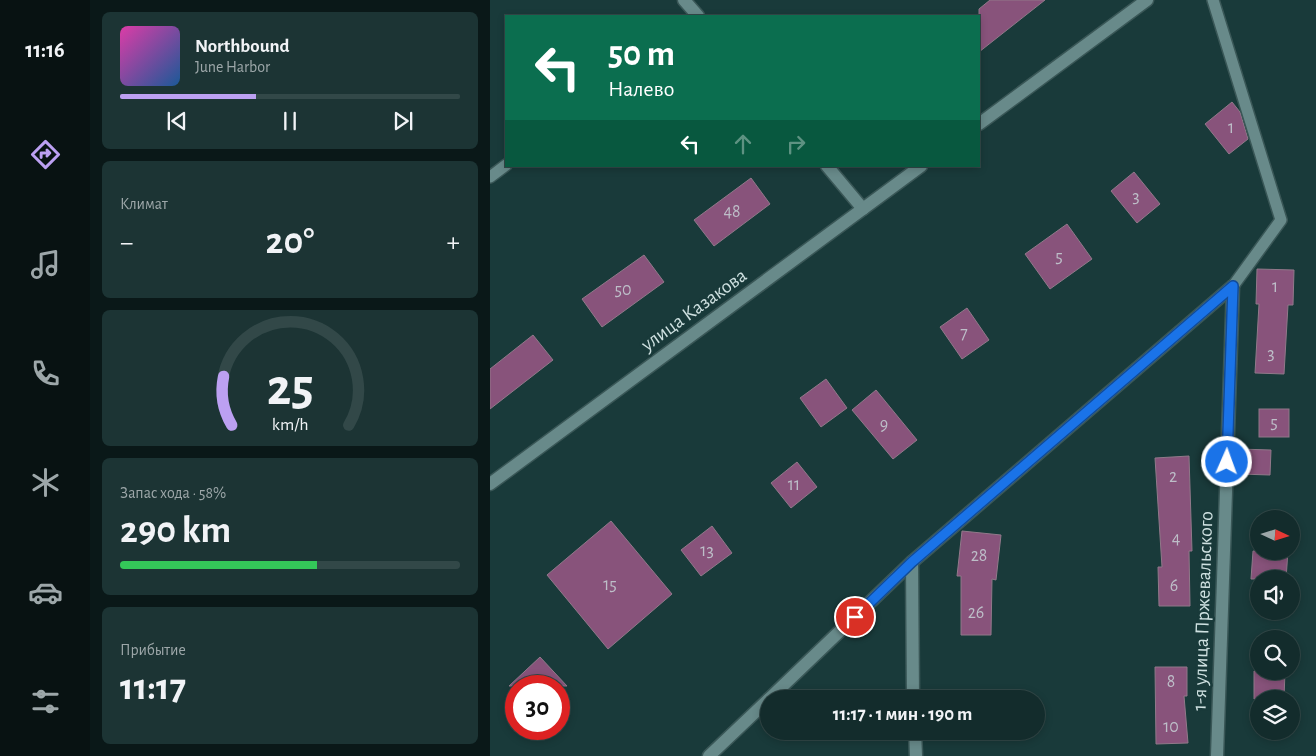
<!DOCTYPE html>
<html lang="ru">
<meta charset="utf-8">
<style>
body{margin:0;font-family:"Alegreya Sans",sans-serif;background:#1c3434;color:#f1f3f6;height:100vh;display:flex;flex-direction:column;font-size:19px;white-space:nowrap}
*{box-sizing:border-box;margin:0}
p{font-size:16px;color:#9da7a9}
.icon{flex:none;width:28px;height:28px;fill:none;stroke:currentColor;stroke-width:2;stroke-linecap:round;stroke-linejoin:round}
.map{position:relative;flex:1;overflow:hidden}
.drawer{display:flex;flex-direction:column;gap:12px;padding:12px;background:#0a1818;width:400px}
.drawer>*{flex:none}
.banner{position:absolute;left:15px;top:15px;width:475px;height:152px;border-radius:0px;box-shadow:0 2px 8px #0003,0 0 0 1px #324848;background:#0b6e4f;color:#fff;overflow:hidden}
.needle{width:32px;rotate:94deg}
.fabs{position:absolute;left:760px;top:510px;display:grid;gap:10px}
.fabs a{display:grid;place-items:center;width:50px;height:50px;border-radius:50%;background:#132c2c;box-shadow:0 2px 8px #0003,0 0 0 1px #324848;font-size:25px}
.speed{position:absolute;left:15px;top:675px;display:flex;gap:10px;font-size:25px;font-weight:700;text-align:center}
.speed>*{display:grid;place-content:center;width:65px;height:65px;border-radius:50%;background:#132c2c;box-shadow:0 2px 8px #0003,0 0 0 1px #324848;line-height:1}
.speed .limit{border:8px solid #d22;background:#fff;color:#111}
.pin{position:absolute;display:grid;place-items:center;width:42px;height:42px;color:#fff;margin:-21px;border:2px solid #fff;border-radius:50%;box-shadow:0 1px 5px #0007}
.me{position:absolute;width:55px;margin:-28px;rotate:2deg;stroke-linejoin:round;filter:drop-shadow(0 0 4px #0008)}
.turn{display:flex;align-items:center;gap:18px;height:105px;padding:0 20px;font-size:22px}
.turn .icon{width:65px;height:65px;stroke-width:2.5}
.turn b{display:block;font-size:35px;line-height:42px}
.lanes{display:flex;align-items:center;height:48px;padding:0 20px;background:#0003;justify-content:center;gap:25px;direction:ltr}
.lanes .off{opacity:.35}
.big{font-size:38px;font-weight:700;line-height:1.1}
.drawer .widget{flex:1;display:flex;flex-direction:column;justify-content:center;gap:8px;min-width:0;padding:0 18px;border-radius:8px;background:#1c3434}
.drawer .dial{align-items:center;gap:0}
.dial svg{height:130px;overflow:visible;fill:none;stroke:#324848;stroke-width:7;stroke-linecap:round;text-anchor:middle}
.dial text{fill:#f1f3f6;stroke:none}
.song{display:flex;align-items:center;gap:15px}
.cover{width:60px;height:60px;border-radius:8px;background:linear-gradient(135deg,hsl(320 70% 55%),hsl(210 70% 35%))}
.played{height:5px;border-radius:2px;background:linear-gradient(90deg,#bca0f2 40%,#324848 40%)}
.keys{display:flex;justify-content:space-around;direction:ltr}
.heat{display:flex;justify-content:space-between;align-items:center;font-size:28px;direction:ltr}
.charge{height:8px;border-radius:4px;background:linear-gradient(90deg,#34c759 58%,#324848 0)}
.trip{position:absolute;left:270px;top:690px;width:285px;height:50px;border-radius:25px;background:#132c2c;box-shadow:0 2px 8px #0003,0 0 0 1px #324848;font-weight:700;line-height:50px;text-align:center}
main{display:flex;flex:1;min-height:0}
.tabs{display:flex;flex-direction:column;width:90px;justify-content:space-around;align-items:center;background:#081212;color:#9da7a9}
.tabs .icon{width:35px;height:35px}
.tabs .selected{color:#bca0f2}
.tabs b{font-size:22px;color:#f1f3f6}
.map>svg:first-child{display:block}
</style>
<main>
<nav class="tabs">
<b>11:16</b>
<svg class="icon selected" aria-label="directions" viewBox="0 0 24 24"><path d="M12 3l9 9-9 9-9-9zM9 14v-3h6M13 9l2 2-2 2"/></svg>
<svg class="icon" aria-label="music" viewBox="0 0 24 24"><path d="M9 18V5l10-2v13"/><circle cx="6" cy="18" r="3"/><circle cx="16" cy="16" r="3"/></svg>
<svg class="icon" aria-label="phone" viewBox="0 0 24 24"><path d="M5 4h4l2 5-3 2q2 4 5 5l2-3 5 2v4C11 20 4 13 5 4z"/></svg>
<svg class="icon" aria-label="climate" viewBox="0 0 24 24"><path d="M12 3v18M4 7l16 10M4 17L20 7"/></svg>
<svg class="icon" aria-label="car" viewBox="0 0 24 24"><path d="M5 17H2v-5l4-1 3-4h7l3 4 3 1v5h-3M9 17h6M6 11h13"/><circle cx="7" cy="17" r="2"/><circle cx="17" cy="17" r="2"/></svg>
<svg class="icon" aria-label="filters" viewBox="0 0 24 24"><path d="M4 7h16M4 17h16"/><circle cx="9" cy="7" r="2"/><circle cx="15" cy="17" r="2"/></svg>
</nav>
<section class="drawer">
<div class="widget">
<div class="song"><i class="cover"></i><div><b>Northbound</b><p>June Harbor</p></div></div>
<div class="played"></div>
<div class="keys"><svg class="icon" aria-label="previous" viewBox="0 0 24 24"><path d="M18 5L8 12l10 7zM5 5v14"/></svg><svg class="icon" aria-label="pause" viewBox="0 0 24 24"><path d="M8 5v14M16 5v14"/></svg><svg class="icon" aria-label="next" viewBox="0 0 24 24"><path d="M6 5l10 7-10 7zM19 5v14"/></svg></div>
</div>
<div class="widget"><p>Климат</p>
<div class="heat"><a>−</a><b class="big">20°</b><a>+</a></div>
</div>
<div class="widget dial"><svg viewBox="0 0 100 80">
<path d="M14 69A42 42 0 1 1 86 69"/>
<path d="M14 69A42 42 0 0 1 9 39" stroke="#bca0f2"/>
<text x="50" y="56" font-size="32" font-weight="700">25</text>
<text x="50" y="72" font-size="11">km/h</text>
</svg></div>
<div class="widget"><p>Запас хода · 58%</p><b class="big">290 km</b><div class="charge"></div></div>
<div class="widget"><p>Прибытие</p><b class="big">11:17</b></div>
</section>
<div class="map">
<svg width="826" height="756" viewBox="0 0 826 756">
<rect width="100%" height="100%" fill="#193a3a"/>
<!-- building -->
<g fill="#88537b" stroke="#91798a">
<polygon points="500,0 555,0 489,52 489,9"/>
<polygon points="742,102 750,112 758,139 739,154 715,124"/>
<polygon points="644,172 670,204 647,223 621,191"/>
<polygon points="261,178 280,204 224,246 204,220"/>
<polygon points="577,224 602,259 560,289 535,254"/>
<polygon points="154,255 174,282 112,327 92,299"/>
<polygon points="767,269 804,270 803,305 798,305 794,374 765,373 769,304 766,304"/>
<polygon points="477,308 499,340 472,359 450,327"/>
<polygon points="43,335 63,360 0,409 0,369"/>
<polygon points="336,379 357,408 331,427 310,398"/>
<polygon points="386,390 427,440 403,459 362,410"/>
<rect x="769" y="409" width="30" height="28"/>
<polygon points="749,449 781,450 780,475 749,474"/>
<polygon points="699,456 702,551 699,551 700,606 669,606 668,567 672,567 665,458"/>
<polygon points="307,462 327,487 301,508 281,483"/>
<polygon points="121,521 182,594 118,649 57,575"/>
<polygon points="222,526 242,553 211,576 191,550"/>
<polygon points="472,531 511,535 506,580 502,579 501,635 471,635 471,576 467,576"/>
<polygon points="763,551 798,551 796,579 761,579"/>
<polygon points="50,657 77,686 19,686"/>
<polygon points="665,667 697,667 697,696 694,696 698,743 666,744"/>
<polygon points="764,671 795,671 794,699 764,699"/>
<polygon points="465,731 497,731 497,735"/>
</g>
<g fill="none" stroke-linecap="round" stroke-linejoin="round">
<!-- lane casing -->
<g stroke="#3a5757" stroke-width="14">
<g id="lane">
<polyline points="723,0 791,220 743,286"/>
<polyline points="0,177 16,165"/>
</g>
</g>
<!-- street casing -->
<g stroke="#3a5757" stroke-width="15">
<g id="street">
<polyline points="194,0 208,16"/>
<polyline points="337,166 373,209"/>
<polyline points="422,562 423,699"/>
<polyline points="279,699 422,562 743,286"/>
<polyline points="425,731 426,756"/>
<polyline points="219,756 279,699"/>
<polyline points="727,756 743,286"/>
</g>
</g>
<!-- secondary casing -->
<g stroke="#3a5757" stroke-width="15">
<g id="secondary">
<polyline points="489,124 657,0"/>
<polyline points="0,484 431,166"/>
</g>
</g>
<!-- lane -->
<use href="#lane" stroke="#688a8a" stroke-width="11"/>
<!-- street -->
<use href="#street" stroke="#688a8a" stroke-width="12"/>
<!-- secondary -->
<use href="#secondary" stroke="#688a8a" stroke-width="12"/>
</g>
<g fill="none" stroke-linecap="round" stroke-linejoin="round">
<!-- route casing -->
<g stroke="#114b97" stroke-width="12">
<polyline id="route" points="365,617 422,562 743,286 737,462"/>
</g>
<!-- route -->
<use href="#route" stroke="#1a73e8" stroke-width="9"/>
</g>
<g text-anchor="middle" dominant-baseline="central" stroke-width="5" stroke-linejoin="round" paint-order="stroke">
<!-- number labels -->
<g font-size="18" fill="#bdbec8">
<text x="741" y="128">1</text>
<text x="646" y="197">3</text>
<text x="242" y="212">48</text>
<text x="569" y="257">5</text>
<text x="785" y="287">1</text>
<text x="133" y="290">50</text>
<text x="474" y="334">7</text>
<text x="781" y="354">3</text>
<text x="784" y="423">5</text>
<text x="394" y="425">9</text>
<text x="683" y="477">2</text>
<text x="304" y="485">11</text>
<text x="686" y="539">4</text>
<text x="217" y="551">13</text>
<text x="489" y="556">28</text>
<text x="120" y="585">15</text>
<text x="684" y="586">6</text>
<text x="486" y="613">26</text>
<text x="681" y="682">8</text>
<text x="681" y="727">10</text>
</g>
<!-- street labels -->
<g font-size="20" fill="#cfe1e1" stroke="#193a3a">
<text transform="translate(204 310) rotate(-36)">улица Казакова</text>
<text transform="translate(713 611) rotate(-88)">1-я улица Пржевальского</text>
</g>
</g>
</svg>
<div class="fabs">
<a><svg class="needle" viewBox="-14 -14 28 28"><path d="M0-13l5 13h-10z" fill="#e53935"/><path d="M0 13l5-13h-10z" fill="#9da7a9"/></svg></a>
<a><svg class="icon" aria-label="sound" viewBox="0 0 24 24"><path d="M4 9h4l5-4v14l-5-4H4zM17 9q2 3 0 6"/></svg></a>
<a><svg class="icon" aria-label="search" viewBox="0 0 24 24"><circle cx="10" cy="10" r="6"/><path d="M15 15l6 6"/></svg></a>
<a><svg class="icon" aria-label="layers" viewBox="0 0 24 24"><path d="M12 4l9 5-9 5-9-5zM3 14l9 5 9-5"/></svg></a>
</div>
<div class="speed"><div class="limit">30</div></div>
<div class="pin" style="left:365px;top:617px;background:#d93025"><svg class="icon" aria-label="arrive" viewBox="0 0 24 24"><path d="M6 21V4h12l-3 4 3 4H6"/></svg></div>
<svg class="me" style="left:737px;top:462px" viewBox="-20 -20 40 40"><circle r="17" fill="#1a73e8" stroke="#fff" stroke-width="3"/><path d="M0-11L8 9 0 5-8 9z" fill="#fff"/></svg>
<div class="trip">11:17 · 1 мин · 190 m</div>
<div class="banner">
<div class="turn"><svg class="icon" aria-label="left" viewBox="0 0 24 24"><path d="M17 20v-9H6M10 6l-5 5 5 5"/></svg><div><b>50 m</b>Налево</div></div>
<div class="lanes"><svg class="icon" aria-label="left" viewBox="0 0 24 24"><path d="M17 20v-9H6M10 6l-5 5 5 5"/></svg><svg class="icon off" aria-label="ahead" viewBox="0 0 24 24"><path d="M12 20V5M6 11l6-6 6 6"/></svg><svg class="icon off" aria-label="right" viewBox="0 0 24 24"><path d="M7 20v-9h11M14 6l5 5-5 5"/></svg></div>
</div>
</div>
</main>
